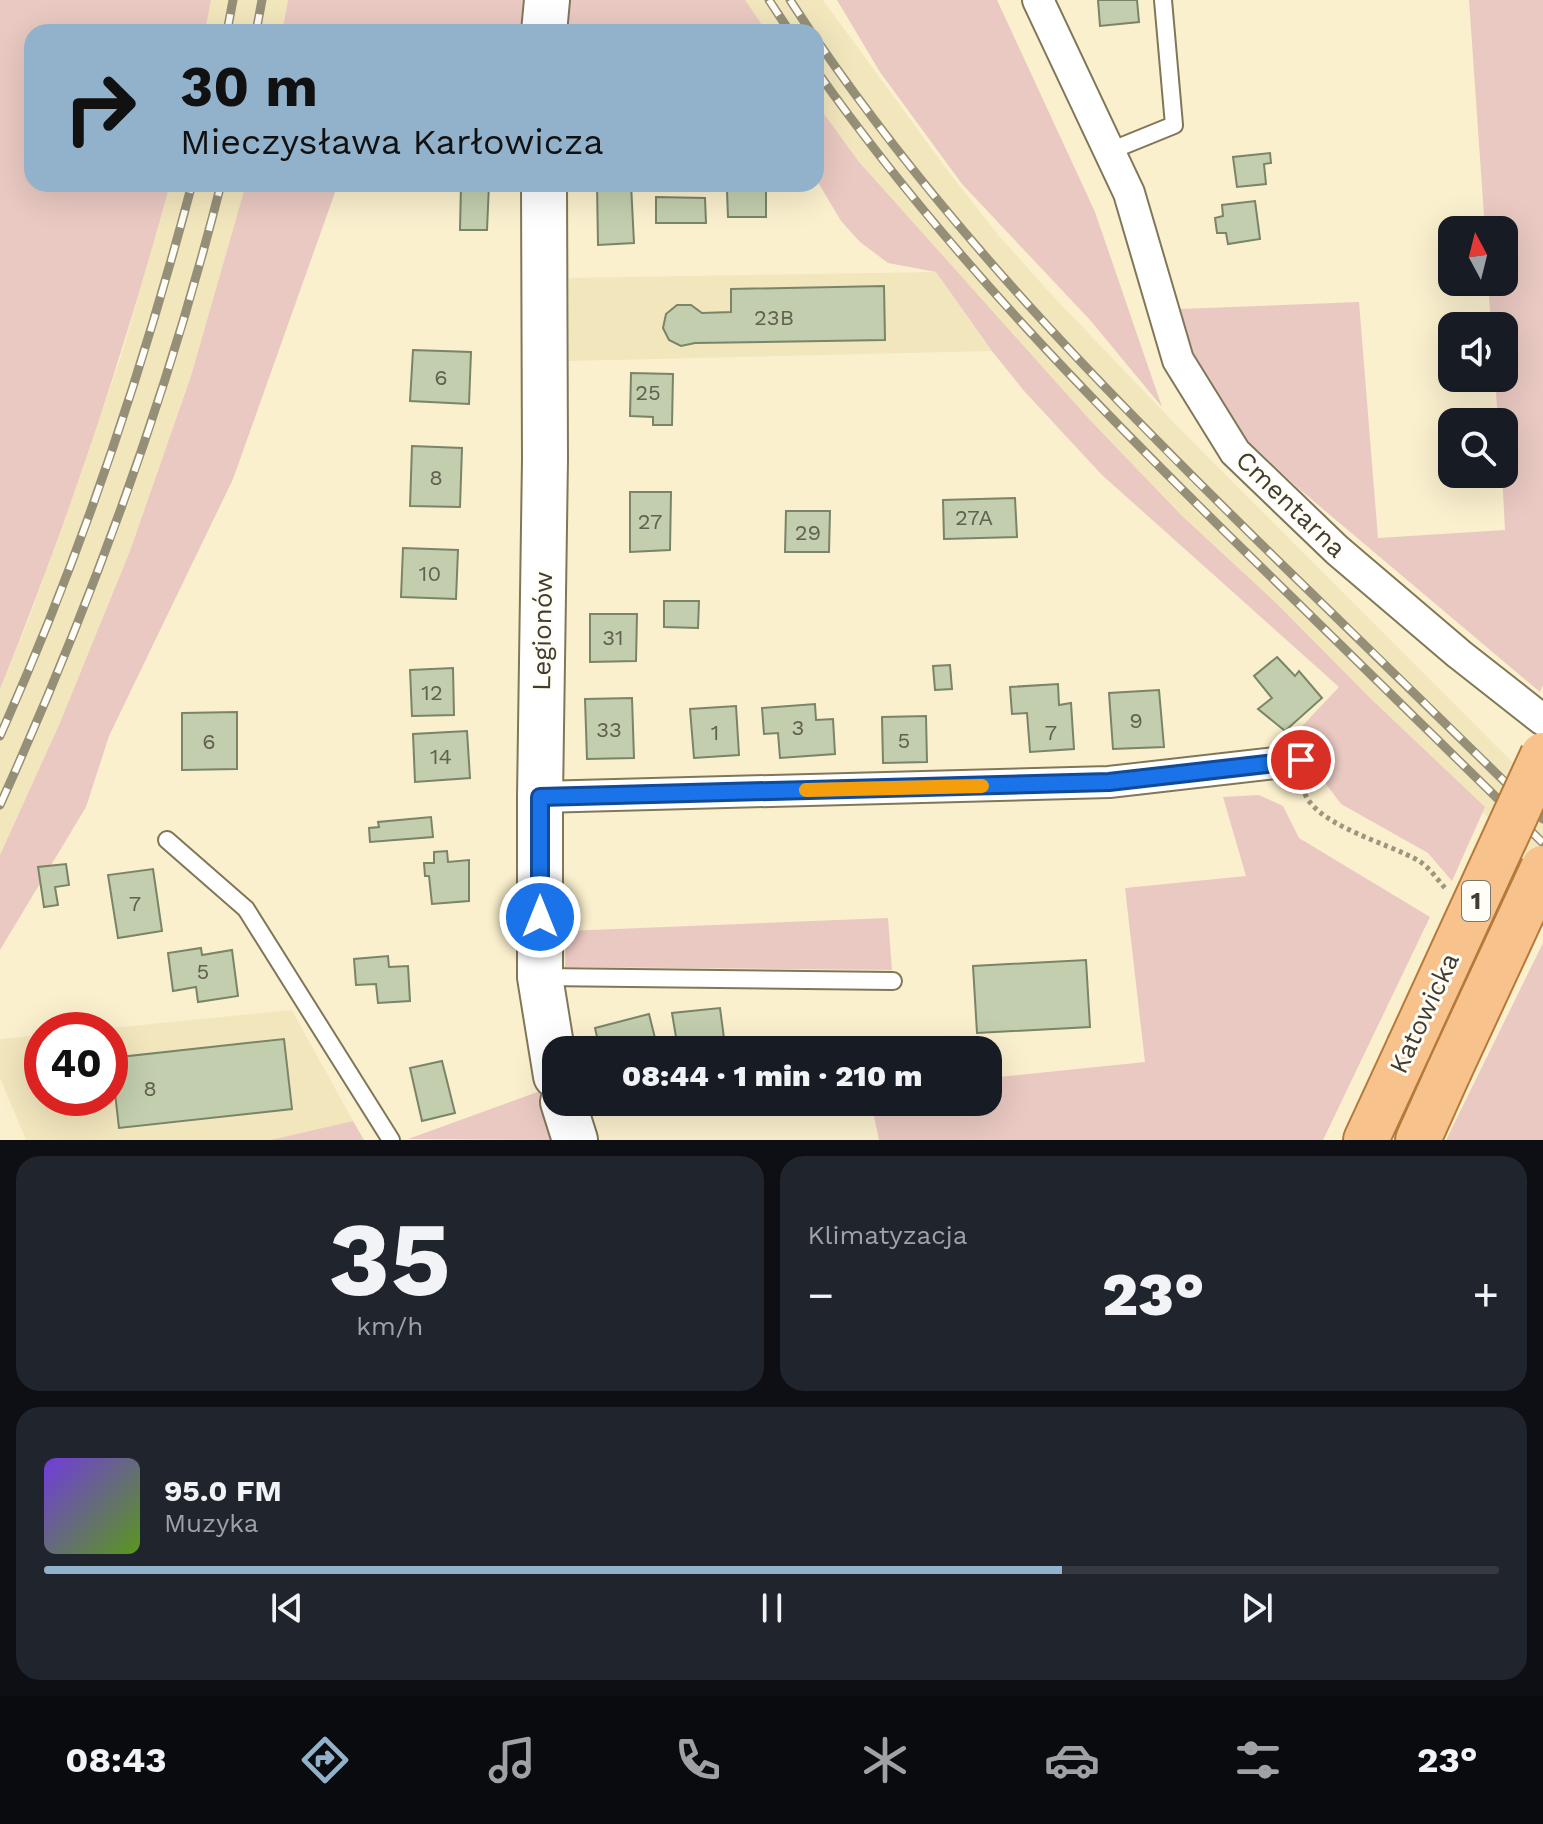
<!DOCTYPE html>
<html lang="pl">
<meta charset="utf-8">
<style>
body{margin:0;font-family:"Work Sans",sans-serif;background:#20242c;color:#f1f3f6;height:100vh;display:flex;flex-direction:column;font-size:30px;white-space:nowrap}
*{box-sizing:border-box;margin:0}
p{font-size:26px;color:#9ea1a6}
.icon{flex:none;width:44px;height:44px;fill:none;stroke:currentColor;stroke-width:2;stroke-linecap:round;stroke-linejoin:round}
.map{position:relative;height:1140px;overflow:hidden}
.side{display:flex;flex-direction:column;gap:16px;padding:16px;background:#0d0f14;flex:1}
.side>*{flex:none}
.top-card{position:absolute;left:24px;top:24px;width:800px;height:168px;border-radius:24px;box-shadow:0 8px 32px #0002;background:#92b2cb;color:#111;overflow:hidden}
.needle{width:52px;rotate:353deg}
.controls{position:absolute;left:1438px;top:216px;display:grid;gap:16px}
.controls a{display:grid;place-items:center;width:80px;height:80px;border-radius:16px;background:#171b24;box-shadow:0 8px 32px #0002;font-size:40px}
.speed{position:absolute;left:24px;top:1012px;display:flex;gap:16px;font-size:40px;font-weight:700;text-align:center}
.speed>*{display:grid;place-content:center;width:104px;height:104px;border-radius:50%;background:#171b24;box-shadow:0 8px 32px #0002;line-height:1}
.speed .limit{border:12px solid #d22;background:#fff;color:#111}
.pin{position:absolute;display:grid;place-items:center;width:68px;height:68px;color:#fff;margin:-34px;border:4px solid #fff;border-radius:50%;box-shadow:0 2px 8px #0007}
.me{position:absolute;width:88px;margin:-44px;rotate:0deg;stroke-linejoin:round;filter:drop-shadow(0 0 6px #0008)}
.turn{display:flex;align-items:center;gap:28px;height:168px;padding:0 24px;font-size:36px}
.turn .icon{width:104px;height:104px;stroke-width:2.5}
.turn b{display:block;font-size:56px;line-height:68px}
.big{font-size:60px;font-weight:800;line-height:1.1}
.side .widget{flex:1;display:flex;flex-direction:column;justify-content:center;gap:12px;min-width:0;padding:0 28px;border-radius:24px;background:#20242c}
.side .dial{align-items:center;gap:0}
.dial b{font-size:104px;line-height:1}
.song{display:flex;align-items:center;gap:24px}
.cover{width:96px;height:96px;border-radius:12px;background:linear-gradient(135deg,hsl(260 70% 55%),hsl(90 70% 35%))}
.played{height:8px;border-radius:4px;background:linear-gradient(90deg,#92b2cb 70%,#363941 70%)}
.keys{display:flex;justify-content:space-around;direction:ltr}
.heat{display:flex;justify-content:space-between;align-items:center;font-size:44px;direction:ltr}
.side .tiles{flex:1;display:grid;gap:16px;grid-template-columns:1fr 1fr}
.widget:last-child{grid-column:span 2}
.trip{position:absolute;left:542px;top:1036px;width:460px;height:80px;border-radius:24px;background:#171b24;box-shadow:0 8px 32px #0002;font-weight:800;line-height:80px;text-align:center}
.dock{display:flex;height:128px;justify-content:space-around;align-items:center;background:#090b0e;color:#9ea1a6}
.dock .icon{width:56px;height:56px}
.dock .active{color:#92b2cb}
.dock b{font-size:36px;color:#f1f3f6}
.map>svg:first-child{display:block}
</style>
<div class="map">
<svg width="1543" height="1140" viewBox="0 0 1543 1140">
<rect width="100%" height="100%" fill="#faf0ce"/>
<!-- built -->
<g fill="#f2e6bd">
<polygon points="211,0 288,0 282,32 205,32"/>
<polygon points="743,0 823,0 948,171 999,236 1051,294 1183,432 1543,793 1543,871 1135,473 881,192 816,105 816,32 765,32"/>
<polygon points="170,184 246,184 191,376 130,551 59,725 0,855 0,689 32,611 122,353"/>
<polygon points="936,272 991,351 569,361 569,278"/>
<polygon points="292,1010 353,1121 270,1140 26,1140 0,1078 0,1039 42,1035 42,1098 110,1098 110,1030 91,1030"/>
</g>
<!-- green -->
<g fill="#e9c9c2">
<path d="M0,0H211L205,32H32V184H170C123,356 67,524 0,689Z"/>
<polygon points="288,0 523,0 520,32 282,32"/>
<polygon points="566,0 745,0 767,32 564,32"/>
<polygon points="837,0 997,0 1095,212 1162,407 1090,320 962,184 880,72"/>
<polygon points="1469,0 1543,0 1543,685 1540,692 1298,488 1228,422 1195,365 1180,309 1359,302 1378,538 1505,530 1502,474 1504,474 1504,422 1498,422 1495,378 1504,378 1504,326 1491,326 1488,282 1504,282 1504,230 1485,230"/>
<polygon points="816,103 859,162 1089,419 1181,515 1277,604 1371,699 1485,807 1452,881 1428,853 1341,804 1323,780 1313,748 1289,740 1339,687 1102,475 1025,392 991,350 936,272 888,263 860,242 841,221 816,179"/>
<polygon points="246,184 338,184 233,479 109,736 86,807 0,950 0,855 59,725 130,551 191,376"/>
<polygon points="1259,795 1283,806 1299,838 1430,917 1323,1140 879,1140 871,1102 988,1102 988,1078 1145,1062 1125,888 1246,876 1223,797"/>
<polygon points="888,918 892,970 565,967 566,931"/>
<polygon points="1543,943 1543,1140 1446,1140"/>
<polygon points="540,1091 555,1140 408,1139"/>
<polygon points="353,1121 364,1140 270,1140"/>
</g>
<!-- building -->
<g fill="#c2cead" stroke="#7a8467" stroke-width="2">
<polygon points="1098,0 1137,0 1139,22 1100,26"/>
<polygon points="1270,153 1271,163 1264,164 1266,184 1237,187 1233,157"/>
<polygon points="461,184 489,184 487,230 460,230"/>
<polygon points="597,184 631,184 634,243 598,245"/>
<polygon points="766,190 766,217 728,217 727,191"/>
<polygon points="656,197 705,198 706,223 656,223"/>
<polygon points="1255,201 1260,239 1228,244 1226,233 1217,233 1215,218 1223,216 1222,205"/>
<polygon points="884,286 885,340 695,343 681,346 669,340 663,328 666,314 677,305 691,305 702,313 731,312 731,289"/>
<polygon points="413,350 471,352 469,404 410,401"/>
<polygon points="631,373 673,374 672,425 653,425 653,417 630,416"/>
<polygon points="412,446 462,448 460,507 410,506"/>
<polygon points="630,492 671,492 670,550 630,552"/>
<polygon points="1015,498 1017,537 944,539 943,500"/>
<polygon points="786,511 830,511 829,552 785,552"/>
<polygon points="403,548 458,550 456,599 401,597"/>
<polygon points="664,601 699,601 698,628 664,627"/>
<polygon points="590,614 637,614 636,661 590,662"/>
<polygon points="1277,657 1295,676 1299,671 1322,698 1285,731 1258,709 1272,698 1254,676"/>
<polygon points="950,665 952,689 935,690 933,666"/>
<polygon points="453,668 454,715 412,716 410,670"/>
<polygon points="1058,684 1059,705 1071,703 1074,749 1030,752 1027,713 1012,714 1010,687"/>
<polygon points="1159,690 1164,747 1113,749 1109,693"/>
<polygon points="632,698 634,758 587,759 585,699"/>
<polygon points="815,704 816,720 833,719 835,754 780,758 778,733 764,734 762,708"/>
<polygon points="736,706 739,755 694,758 690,709"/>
<polygon points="237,712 237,769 182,770 182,713"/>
<polygon points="926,716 927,762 883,763 882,717"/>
<polygon points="467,731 470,778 415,782 413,734"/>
<polygon points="431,817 433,837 370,842 369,828 379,827 378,822"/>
<polygon points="447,851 448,862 469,860 469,901 432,904 429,876 425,876 424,863 434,863 434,852"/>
<polygon points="66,864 69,885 55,887 58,905 44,907 38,867"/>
<polygon points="153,869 162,931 118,938 108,875"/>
<polygon points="201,948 202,955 232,950 238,996 198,1002 196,987 173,991 168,953"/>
<polygon points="388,956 389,967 408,966 410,1001 378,1003 376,984 356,985 354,959"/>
<polygon points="1086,960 1090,1027 977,1033 973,966"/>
<polygon points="720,1008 724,1038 677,1043 672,1013"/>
<polygon points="649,1014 658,1050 600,1050 595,1028"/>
<polygon points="284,1039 292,1109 119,1128 111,1058"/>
<polygon points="772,1045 773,1050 714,1050"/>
<polygon points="442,1061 455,1113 422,1121 410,1068"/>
</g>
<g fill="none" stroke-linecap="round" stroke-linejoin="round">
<!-- lane casing -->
<g stroke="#807759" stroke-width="20">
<g id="lane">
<polyline points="1110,151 1174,125 1163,0"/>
<polyline points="167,840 246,909 391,1140"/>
<polyline points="542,977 893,981"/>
</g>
</g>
<!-- street casing -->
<g stroke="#807759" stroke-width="34">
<g id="street">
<polyline points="1038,0 1129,193 1178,360 1235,452 1337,550 1459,654 1543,720"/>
<polyline points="540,797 1109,782 1301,760"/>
</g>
</g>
<!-- secondary casing -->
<g stroke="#807759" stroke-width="48">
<g id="secondary">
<polyline points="544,32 547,0"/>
<polyline points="544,184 545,459 540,797 540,977 556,1076"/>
<polyline points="563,1102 575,1140"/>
</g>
</g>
<!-- primary casing -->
<g stroke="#b5793a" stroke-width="48">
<g id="primary">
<polyline points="1366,1140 1409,1047"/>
<polyline points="1418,1140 1449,1071"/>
</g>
</g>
<!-- path -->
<path stroke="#9d967e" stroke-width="5" stroke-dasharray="4 4" stroke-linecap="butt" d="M1303,786C1307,824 1390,843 1419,861C1429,867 1437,879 1445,888"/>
<!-- lane -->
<use href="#lane" stroke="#fff" stroke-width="16"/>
<!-- street -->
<use href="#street" stroke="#fff" stroke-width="30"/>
<!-- secondary -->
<use href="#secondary" stroke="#fff" stroke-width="44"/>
<!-- primary -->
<use href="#primary" stroke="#f8c28c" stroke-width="44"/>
<!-- rail casing -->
<g stroke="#958f78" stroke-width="9">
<g id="rail">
<polyline points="769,0 790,32"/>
<polyline points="790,0 811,32"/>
<polyline points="227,32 233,0"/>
<polyline points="256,32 262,0"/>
<path d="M816,39C955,242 1128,415 1304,586C1384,663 1463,741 1543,819"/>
<path d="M816,70C945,253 1102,412 1262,568C1356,660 1449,751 1543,843"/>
<path d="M0,736C80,558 142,373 192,184"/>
<path d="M0,805C91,604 167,398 221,184"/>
</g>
</g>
<!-- rail -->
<use href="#rail" stroke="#fffdf6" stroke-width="6" stroke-dasharray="18" stroke-linecap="butt"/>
<!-- primary-bridge casing -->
<g stroke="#b5793a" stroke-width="48" stroke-linecap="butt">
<g id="primary-bridge">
<polyline points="1409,1047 1543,755"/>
<polyline points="1449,1071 1543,868"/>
</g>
</g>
<!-- primary-bridge -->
<use href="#primary-bridge" stroke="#f8c28c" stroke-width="44"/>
</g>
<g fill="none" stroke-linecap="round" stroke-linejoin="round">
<!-- route casing -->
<g stroke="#114b97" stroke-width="20">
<polyline id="route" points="540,917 540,797 1109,782 1301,760"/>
</g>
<!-- route -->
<use href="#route" stroke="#1a73e8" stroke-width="14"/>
<!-- slow -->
<polyline stroke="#f59e0b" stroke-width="14" points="806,790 982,786"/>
</g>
<g text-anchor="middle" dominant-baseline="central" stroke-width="6" stroke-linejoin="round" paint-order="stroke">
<!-- number labels -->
<g font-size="22" fill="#61614f">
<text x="774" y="317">23B</text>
<text x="441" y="377">6</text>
<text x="648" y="392">25</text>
<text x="436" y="477">8</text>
<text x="974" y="517">27A</text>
<text x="650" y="521">27</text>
<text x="808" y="532">29</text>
<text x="430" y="573">10</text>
<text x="613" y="637">31</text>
<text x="432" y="692">12</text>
<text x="1136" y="720">9</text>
<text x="798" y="727">3</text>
<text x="609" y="729">33</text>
<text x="715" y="732">1</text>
<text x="1051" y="732">7</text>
<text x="904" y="740">5</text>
<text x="209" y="741">6</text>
<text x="441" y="756">14</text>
<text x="135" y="903">7</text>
<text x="203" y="971">5</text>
<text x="150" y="1088">8</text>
</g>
<!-- shield labels -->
<rect fill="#fffdf6" stroke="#7a776b" stroke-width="2" x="1462" y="881" width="28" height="40" rx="6"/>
<g font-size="24" font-weight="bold" fill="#413d30">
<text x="1476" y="901">1</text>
</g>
<!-- street labels -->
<g font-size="26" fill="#413d30" stroke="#fffdf6">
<text transform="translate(1291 504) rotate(44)">Cmentarna</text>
<text transform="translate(542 631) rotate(-89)">Legionów</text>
<text transform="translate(1424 1013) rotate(-65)">Katowicka</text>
</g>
</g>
</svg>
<div class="controls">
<a><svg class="needle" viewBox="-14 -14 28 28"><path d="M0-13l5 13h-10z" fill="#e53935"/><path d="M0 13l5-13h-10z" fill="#9ea1a6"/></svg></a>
<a><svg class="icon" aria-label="sound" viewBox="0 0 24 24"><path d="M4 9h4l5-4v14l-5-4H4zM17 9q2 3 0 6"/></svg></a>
<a><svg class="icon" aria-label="search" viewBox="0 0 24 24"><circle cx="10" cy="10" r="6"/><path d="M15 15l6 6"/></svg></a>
</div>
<div class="speed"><div class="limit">40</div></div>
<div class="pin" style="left:1301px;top:760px;background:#d93025"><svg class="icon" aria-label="arrive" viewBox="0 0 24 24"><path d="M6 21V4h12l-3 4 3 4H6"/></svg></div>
<svg class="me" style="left:540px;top:917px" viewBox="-20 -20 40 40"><circle r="17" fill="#1a73e8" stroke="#fff" stroke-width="3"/><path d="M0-11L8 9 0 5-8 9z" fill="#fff"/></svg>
<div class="trip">08:44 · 1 min · 210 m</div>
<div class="top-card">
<div class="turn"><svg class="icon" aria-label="right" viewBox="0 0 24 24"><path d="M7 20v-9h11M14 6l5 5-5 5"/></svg><div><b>30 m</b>Mieczysława Karłowicza</div></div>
</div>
</div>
<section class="side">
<div class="tiles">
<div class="widget dial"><b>35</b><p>km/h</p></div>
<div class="widget"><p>Klimatyzacja</p>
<div class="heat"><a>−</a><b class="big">23°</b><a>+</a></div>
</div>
<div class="widget">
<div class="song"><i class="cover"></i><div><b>95.0 FM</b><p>Muzyka</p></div></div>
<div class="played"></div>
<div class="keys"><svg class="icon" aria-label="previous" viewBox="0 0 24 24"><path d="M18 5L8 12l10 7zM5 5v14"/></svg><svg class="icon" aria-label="pause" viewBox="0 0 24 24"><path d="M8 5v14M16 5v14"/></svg><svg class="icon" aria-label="next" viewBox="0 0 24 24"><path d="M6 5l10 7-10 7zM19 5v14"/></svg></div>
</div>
</div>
</section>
<nav class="dock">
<b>08:43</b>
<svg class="icon active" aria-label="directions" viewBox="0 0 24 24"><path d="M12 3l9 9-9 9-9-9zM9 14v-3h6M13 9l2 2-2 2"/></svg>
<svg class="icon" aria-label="music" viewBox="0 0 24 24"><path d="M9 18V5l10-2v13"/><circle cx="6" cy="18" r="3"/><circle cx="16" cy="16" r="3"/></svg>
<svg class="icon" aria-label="phone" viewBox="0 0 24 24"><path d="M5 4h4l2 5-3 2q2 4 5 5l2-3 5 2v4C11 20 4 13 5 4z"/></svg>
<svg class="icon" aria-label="climate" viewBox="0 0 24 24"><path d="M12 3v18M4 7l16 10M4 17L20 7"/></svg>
<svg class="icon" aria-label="car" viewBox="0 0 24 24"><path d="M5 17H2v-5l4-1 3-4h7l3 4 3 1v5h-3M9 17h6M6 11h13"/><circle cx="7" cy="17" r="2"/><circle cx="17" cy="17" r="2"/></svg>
<svg class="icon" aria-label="filters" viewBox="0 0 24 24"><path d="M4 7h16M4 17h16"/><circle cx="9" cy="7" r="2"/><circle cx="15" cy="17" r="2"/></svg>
<b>23°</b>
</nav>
